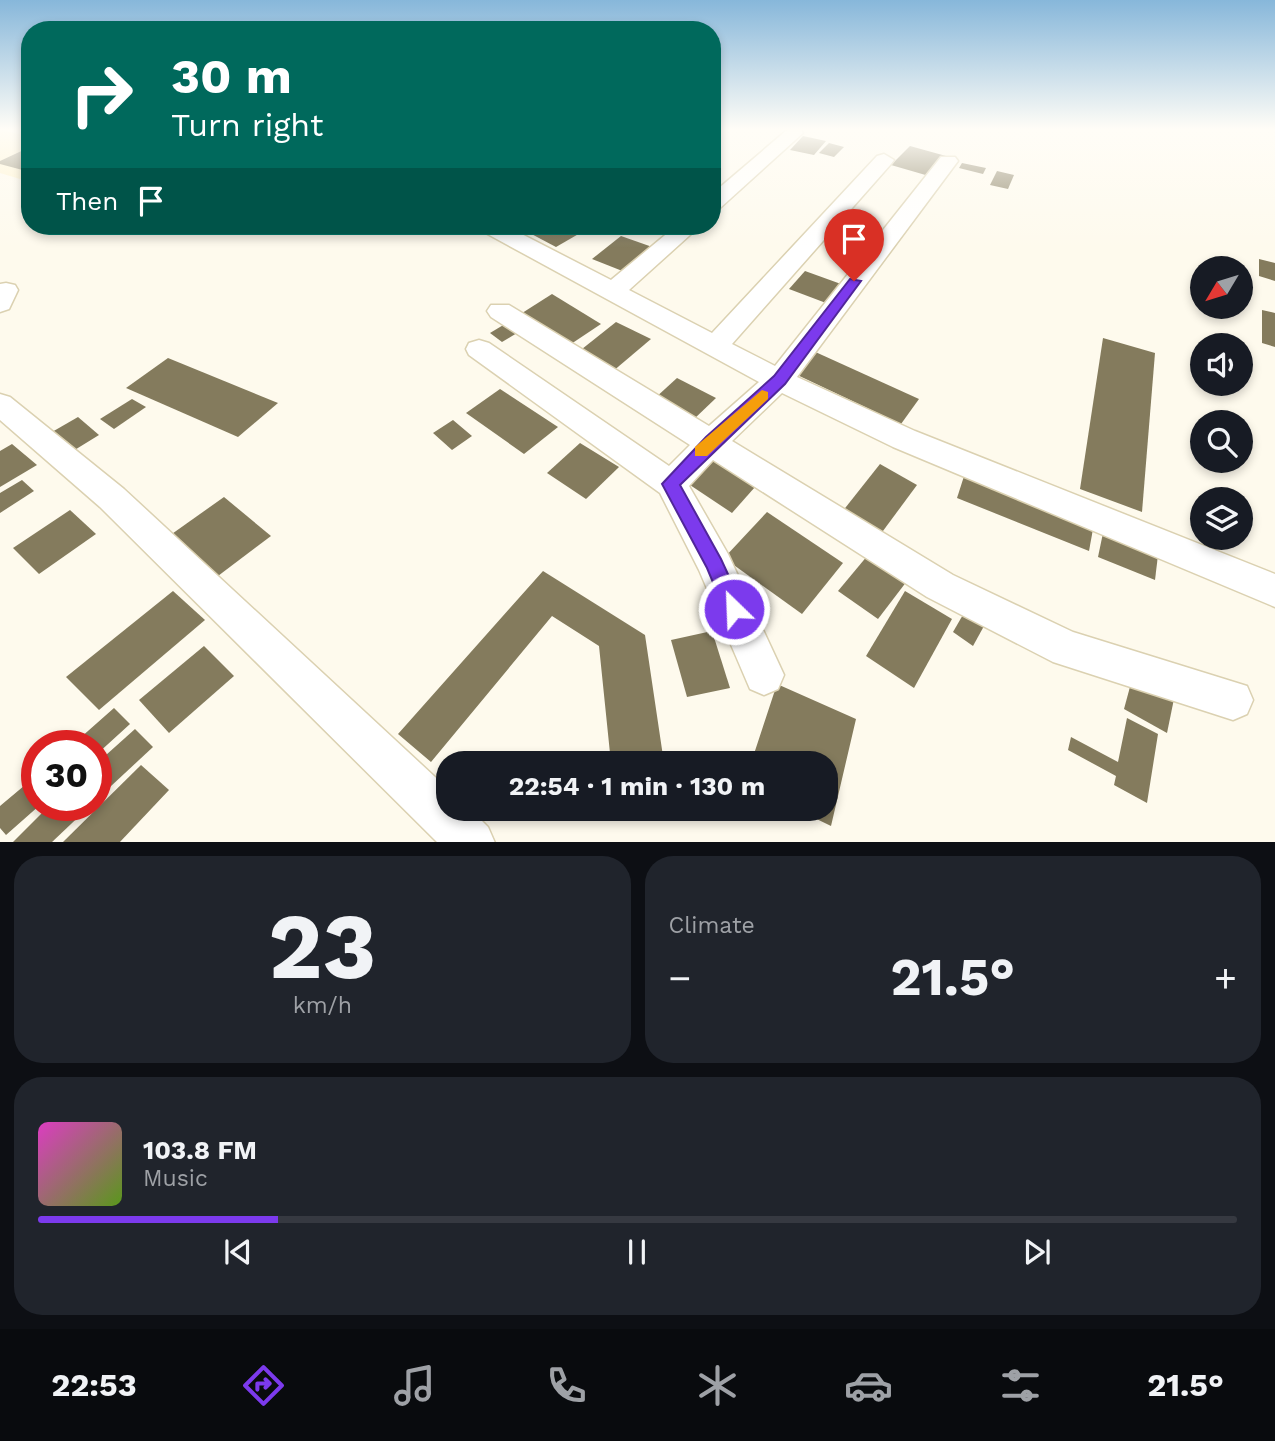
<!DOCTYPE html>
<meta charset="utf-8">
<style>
body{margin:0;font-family:"Work Sans",sans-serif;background:#20242c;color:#f1f3f6;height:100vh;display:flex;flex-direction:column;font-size:26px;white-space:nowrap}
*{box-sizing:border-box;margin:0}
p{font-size:23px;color:#9ea1a6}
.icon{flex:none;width:38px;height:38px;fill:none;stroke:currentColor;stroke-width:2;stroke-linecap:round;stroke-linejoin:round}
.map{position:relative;height:842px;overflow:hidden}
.sheet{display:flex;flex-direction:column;gap:14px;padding:14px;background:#0d0f14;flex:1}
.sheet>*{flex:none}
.banner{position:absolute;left:21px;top:21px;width:700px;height:214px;border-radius:28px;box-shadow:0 4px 10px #0003;background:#00695c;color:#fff;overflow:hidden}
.needle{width:46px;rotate:232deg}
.buttons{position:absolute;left:1190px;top:256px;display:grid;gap:14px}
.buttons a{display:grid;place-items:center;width:63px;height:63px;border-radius:50%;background:#171b24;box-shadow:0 4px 10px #0003;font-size:35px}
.speed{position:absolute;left:21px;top:730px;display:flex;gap:14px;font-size:35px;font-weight:700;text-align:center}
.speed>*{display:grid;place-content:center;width:91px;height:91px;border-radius:50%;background:#171b24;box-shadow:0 4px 10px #0003;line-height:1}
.speed .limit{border:10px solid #d22;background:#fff;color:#111}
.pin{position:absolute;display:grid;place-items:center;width:60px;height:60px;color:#fff;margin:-72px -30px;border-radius:50% 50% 50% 0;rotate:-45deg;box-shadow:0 0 7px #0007}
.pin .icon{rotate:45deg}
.me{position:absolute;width:77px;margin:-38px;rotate:336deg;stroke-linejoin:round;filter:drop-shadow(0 0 5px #0008)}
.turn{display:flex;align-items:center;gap:24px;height:147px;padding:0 35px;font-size:32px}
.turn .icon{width:91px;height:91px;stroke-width:2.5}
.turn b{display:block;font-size:49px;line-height:60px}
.then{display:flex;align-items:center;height:66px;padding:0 35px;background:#0003;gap:14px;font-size:26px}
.big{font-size:52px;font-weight:700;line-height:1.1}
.sheet .tile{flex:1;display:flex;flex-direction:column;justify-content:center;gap:10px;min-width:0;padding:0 24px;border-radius:28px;background:#20242c}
.sheet .dial{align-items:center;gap:0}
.dial b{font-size:91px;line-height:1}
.song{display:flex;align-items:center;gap:21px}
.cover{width:84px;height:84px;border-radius:10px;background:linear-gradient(135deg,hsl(310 70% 55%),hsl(90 70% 35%))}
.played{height:7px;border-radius:4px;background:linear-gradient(90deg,#7c3aed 20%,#363941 20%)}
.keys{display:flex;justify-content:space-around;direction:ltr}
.heat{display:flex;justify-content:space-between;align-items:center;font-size:38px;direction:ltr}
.sheet .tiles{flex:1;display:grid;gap:14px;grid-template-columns:1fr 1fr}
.tile:last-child{grid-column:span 2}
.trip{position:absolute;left:436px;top:751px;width:402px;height:70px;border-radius:28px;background:#171b24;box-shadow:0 4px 10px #0003;font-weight:700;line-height:70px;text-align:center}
.tab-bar{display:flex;height:112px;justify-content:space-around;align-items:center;background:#090b0e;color:#9ea1a6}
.tab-bar .icon{width:49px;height:49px}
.tab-bar .on{color:#7c3aed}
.tab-bar b{font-size:32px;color:#f1f3f6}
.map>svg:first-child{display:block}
</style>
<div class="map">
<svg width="1275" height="843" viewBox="0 0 1275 843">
<rect width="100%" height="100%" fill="#fefaed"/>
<!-- built -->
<polygon fill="#fef2c9" points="0,130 30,136 30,182 0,173"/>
<!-- building -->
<g fill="#847b5d">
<polygon points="803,136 826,141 814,155 790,150"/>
<polygon points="829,143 844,147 834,157 819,153"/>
<polygon points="910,146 946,156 929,176 891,165"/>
<polygon points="30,147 30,172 0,164 0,161"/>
<polygon points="962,163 986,168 983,174 959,168"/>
<polygon points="997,171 1014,175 1008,189 990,185"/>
<polygon points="529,226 570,226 582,232 556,247 522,229"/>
<polygon points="621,236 658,249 630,274 592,259"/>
<polygon points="1259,259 1275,263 1275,281 1259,276"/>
<polygon points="805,271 841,284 826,303 789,289"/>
<polygon points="552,294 601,324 568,346 519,315"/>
<polygon points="1262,310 1275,313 1275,347 1262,343"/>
<polygon points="616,322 651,339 612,372 577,353"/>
<polygon points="505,324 517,333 502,342 490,333"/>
<polygon points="1103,338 1155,353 1142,512 1080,489"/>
<polygon points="811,350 919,399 901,424 791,372"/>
<polygon points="168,358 278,403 238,437 126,388"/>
<polygon points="677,378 716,398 693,420 654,399"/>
<polygon points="500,389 558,427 524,454 466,413"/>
<polygon points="132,399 146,407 114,429 100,419"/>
<polygon points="78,417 99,435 73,451 52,432"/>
<polygon points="453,420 472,436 452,450 433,433"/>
<polygon points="580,443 619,467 586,499 547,473"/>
<polygon points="12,444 37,465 0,487 0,451"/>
<polygon points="713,461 755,487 732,513 690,485"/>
<polygon points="880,464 917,485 880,535 842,512"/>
<polygon points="966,470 1095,518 1089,551 957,498"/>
<polygon points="22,480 34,491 0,513 0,493"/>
<polygon points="224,497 271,536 214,579 169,536"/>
<polygon points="70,510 96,534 39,574 13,548"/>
<polygon points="767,512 843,563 802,614 724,558"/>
<polygon points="1103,533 1158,555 1155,580 1098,557"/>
<polygon points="868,555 907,581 878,619 838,591"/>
<polygon points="543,571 645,635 664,763 611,763 599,646 552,616 431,762 398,734"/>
<polygon points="173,591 205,620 99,710 66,677"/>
<polygon points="905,591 952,619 914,688 866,656"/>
<polygon points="964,613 984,626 973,646 953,632"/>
<polygon points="712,631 730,688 687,697 671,640"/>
<polygon points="204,646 234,676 169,733 139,700"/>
<polygon points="1134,672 1175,694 1167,733 1124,709"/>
<polygon points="777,684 856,719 831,826 794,808 826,808 826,763 751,763"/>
<polygon points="114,708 130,724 96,755 96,746 71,746"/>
<polygon points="1127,718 1158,734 1147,803 1114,785 1116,776 1068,750 1071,737 1118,762"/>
<polygon points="135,729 153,747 96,800 96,764"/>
<polygon points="141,765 169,790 119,843 62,843"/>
<polygon points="37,775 37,805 40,805 6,835 0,828 0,806"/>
<polygon points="50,805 91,805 51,843 12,843"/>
<polygon points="615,808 669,808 669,810 616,818"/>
</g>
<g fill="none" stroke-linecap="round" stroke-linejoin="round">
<!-- minor casing -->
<g stroke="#dbd1b1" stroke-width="3">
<g id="minor">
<polygon points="787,130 801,130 803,133 719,209 712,211 712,194"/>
<polygon points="884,154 894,160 891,164 732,344 775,366 941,157 955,157 958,161 955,165 797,377 915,431 1275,574 1275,607 893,447 782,393 732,441 953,575 1073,632 1247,686 1253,700 1247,714 1233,720 1053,662 927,597 713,460 689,486 728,554 784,675 778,689 764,695 750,689 699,570 660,493 469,355 466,349 469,343 479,340 489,343 669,466 690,445 491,317 487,311 491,305 509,305 709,426 759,382 482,231 479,226 506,226 611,280 676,226 700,226 629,290 712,333 877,156"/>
<polygon points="6,283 15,285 18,290 9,309 0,312 0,284"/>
<polygon points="0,394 10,397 124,489 448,789 448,808 469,808 488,827 495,843 438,843 100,507 0,420"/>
</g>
</g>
<!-- minor -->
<use href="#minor" fill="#fff" fill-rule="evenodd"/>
</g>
<!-- sky -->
<linearGradient id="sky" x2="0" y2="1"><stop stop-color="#87b7da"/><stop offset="0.52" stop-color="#fffdf7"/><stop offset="1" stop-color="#fffdf7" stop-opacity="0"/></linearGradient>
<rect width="1275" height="248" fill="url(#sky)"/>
<!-- route -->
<polygon fill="#7c3aed" stroke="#51269a" stroke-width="2" points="850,279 861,281 785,384 680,485 721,559 744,609 741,616 734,618 727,616 707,568 662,484 706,437 774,376"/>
<!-- slow -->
<polygon fill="#f59e0b" points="762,390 768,392 768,399 707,456 695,456 695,447"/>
</svg>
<div class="buttons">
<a><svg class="needle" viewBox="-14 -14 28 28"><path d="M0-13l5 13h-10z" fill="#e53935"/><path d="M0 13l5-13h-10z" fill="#9ea1a6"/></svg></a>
<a><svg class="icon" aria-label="sound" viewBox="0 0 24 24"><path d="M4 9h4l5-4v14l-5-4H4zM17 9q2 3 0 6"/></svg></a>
<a><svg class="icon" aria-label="search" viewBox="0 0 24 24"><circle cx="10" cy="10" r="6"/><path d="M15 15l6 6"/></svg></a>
<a><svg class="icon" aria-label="layers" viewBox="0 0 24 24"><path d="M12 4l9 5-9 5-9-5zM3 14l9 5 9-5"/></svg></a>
</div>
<div class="speed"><div class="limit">30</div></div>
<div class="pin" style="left:854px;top:281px;background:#d93025"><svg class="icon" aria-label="arrive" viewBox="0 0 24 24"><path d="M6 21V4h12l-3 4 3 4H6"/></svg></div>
<svg class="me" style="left:734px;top:609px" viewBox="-20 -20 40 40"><circle r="17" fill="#7c3aed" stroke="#fff" stroke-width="3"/><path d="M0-11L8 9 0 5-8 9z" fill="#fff"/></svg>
<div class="trip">22:54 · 1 min · 130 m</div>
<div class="banner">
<div class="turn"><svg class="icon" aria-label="right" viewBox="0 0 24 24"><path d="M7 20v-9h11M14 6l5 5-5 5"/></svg><div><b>30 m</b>Turn right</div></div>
<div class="then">Then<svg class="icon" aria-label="arrive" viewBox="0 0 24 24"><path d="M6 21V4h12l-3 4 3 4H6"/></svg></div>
</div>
</div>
<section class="sheet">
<div class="tiles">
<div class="tile dial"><b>23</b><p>km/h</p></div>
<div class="tile"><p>Climate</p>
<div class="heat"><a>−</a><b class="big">21.5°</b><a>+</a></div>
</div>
<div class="tile">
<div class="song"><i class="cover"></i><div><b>103.8 FM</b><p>Music</p></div></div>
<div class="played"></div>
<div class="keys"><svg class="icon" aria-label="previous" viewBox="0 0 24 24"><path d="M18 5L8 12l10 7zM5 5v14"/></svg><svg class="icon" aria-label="pause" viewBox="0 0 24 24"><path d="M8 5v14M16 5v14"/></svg><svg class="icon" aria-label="next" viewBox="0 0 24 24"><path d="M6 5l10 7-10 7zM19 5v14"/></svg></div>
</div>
</div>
</section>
<nav class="tab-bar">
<b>22:53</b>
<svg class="icon on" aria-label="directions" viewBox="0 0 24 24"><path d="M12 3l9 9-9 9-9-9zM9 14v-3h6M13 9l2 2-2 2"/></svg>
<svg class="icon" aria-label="music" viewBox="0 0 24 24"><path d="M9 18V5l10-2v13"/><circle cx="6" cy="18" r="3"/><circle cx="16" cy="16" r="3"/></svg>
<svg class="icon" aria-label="phone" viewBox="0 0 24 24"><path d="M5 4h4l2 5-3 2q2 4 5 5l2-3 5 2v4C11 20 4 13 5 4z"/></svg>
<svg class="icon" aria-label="climate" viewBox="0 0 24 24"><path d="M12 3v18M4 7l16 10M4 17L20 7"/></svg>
<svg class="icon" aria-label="car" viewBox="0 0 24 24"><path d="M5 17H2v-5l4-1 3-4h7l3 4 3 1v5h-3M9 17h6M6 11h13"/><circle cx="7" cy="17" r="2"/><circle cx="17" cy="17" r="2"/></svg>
<svg class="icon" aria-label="filters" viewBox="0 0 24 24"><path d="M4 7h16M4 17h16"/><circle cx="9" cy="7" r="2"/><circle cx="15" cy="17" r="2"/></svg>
<b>21.5°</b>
</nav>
